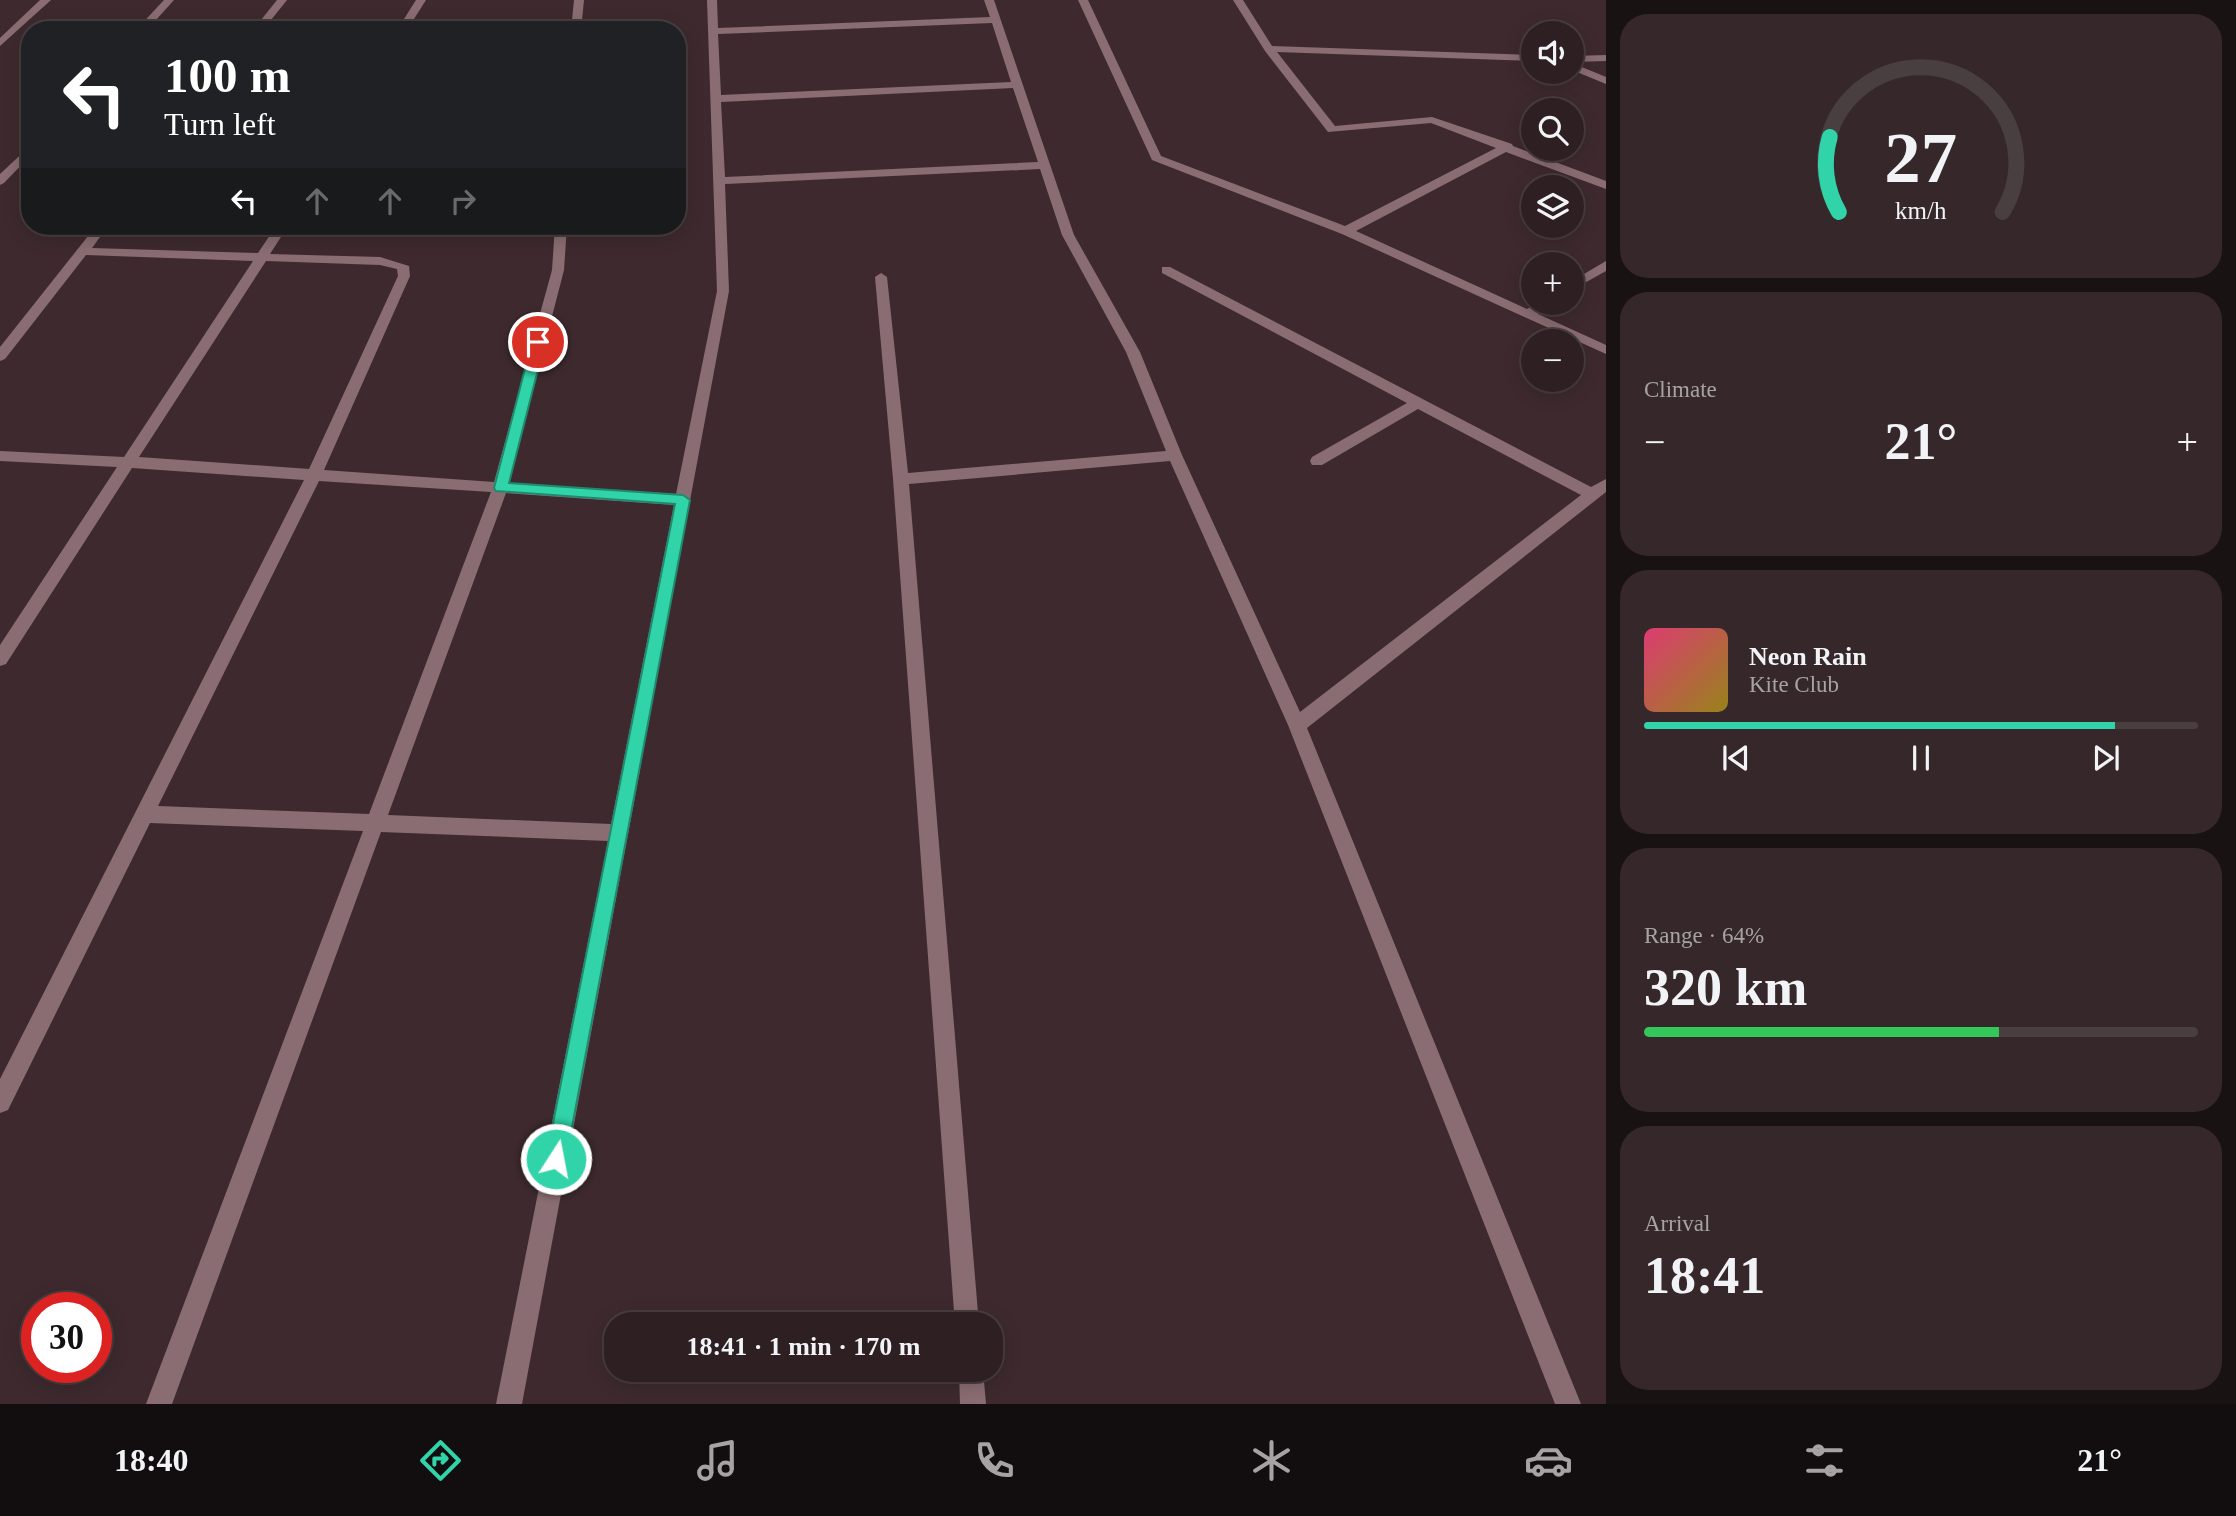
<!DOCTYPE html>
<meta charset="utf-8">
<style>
body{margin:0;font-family:"Times New Roman",serif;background:#36282a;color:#f1f3f6;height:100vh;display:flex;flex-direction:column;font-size:26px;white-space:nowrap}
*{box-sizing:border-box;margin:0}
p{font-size:23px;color:#a7a3a5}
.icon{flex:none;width:38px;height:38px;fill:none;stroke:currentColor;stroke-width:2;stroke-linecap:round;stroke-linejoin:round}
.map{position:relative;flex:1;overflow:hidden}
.drawer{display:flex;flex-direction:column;gap:14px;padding:14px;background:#191213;width:630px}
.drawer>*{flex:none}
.hud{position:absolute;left:21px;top:21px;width:665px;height:214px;border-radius:28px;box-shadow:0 4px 18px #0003,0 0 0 2px #493e40;background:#202124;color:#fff;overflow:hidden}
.buttons{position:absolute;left:1521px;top:21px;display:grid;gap:14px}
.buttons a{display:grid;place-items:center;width:63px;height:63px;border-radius:50%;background:#2e2022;box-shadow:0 4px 18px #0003,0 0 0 2px #493e40;font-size:35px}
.speed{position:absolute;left:21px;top:1292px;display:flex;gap:14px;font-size:35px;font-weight:700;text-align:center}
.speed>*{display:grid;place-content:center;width:91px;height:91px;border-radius:50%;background:#2e2022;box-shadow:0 4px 18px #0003,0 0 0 2px #493e40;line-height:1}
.speed .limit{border:10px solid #d22;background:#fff;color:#111}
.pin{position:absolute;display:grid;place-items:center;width:60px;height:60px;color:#fff;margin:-30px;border:4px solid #fff;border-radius:50%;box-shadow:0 2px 7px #0007}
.me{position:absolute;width:77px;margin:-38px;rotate:11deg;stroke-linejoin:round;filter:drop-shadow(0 0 5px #0008)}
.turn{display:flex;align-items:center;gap:24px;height:147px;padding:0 28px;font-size:32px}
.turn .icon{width:91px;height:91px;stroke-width:2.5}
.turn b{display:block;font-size:49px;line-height:60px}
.lanes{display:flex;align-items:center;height:66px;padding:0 28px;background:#0003;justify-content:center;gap:35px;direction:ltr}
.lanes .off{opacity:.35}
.big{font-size:52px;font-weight:800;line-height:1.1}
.drawer .tile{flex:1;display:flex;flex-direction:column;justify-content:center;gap:10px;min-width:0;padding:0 24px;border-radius:28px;background:#36282a}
.drawer .dial{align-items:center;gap:0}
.dial svg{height:182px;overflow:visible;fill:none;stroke:#493e40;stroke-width:7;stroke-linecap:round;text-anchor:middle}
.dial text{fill:#f1f3f6;stroke:none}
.song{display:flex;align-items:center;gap:21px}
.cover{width:84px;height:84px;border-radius:10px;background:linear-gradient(135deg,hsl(340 70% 55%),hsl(50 70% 35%))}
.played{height:7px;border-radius:4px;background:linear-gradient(90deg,#31d4a9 85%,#493e40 85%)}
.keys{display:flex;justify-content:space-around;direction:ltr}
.heat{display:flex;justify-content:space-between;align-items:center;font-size:38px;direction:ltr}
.charge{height:10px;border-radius:5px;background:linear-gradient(90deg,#34c759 64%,#493e40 0)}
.trip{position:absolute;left:604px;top:1312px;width:399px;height:70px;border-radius:28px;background:#2e2022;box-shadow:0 4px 18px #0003,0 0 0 2px #493e40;font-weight:800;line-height:70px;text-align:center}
.tabs{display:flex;height:112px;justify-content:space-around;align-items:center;background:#120d0e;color:#a7a3a5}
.tabs .icon{width:49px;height:49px}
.tabs .on{color:#31d4a9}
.tabs b{font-size:32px;color:#f1f3f6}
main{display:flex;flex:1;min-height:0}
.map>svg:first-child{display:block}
</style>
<main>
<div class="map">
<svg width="1606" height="1404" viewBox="0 0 1606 1404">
<rect width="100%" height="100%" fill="#3e2a2e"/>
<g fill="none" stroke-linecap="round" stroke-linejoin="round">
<!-- minor -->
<g fill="#8a6d72" fill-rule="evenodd">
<polygon points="40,0 51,0 0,46 0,38"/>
<polygon points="164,0 174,0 147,30 136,30"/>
<polygon points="277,0 287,0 263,30 253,30"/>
<polygon points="416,0 426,0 407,30 397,30"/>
<polygon points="574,0 584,0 581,30 571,30"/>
<path d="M707,0H717L718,28L990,17L984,0H994L1074,235L1140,352L1182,455L1300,712L1581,495L1418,409L1322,465H1312L1310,461L1312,457L1407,403L1162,273V267H1170L1591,487L1606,479V492L1307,728L1581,1404H1555L1288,725L1170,461L909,484L979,1325H955L893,479L875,277L881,273L887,277L908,473L1166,451L1126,352L1062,235L1040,169L725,184L729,291L522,1404H496L608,841L381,832L172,1404H146L363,831L150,823L8,1110L0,1113V1079L304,480L132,468L6,664L0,666V645L117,467L0,461V451L124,457L253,261L86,255L5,359L0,361V347L96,226H108L92,248L258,253L276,226H288L270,254L380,257L409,266L410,276L324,470L494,482L552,270L555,226H567L564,270L509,483L676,494L717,291ZM992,23L1011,82L721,95L718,34ZM1013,88L1038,162L725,177L721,102ZM266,261L380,265L397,269L398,276L309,469L139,457ZM319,481L491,492L369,814L158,806ZM506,493L674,505L611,824L388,815Z"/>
<polygon points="1078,0 1088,0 1161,156 1345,226 1496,148 1431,123 1328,132 1265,51 1233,0 1243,0 1272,46 1533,55 1533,61 1277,52 1335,126 1432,117 1512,144 1513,146 1606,181 1606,189 1506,152 1356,231 1527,309 1537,303 1552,303 1538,314 1606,345 1606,354 1342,234 1152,160"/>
<polygon points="1606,55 1606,61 1572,62 1572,56"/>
<polygon points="1572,63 1606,77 1606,84 1572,70"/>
<polygon points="30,146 30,156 4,183 0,185 0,174"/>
<polygon points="1606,261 1606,271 1572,290 1572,281"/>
<polygon points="959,1370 983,1370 986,1404 960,1404"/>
</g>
</g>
<!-- route -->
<polygon fill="#31d4a9" stroke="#208a6e" stroke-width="2" points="538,338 545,342 509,483 683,495 690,500 566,1159 563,1167 556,1170 549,1167 546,1159 675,504 496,491 494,488 532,342"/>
</svg>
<div class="buttons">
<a><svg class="icon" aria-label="sound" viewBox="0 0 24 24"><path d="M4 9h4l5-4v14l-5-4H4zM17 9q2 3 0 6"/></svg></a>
<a><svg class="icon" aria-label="search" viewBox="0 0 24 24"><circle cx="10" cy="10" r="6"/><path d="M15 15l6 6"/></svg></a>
<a><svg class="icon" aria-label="layers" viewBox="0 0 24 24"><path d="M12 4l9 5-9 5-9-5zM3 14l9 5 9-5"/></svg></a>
<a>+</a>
<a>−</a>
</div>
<div class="speed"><div class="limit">30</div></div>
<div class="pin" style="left:538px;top:342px;background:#d93025"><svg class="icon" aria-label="arrive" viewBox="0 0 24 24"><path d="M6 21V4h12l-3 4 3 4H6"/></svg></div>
<svg class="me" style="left:556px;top:1159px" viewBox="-20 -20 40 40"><circle r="17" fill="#31d4a9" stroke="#fff" stroke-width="3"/><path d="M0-11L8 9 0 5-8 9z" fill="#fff"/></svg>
<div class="trip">18:41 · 1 min · 170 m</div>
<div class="hud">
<div class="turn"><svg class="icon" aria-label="left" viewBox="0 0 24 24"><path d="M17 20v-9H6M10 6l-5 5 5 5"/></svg><div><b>100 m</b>Turn left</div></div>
<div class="lanes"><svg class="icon" aria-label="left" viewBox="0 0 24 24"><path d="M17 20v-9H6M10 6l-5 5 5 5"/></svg><svg class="icon off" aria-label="ahead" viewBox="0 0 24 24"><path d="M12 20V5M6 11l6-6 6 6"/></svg><svg class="icon off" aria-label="ahead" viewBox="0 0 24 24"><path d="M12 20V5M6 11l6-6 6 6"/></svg><svg class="icon off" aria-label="right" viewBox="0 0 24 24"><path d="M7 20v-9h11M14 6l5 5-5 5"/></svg></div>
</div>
</div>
<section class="drawer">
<div class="tile dial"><svg viewBox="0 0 100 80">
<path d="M14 69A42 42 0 1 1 86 69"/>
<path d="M14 69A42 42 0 0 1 10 36" stroke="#31d4a9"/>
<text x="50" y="56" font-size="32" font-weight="700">27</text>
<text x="50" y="72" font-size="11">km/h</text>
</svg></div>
<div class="tile"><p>Climate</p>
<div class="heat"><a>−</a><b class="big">21°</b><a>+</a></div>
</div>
<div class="tile">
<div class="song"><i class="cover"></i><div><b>Neon Rain</b><p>Kite Club</p></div></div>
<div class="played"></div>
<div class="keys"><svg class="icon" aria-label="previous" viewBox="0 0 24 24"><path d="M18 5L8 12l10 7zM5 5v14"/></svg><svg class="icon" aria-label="pause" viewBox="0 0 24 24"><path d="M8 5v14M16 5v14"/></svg><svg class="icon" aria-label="next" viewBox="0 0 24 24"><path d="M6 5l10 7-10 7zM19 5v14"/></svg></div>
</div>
<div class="tile"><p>Range · 64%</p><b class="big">320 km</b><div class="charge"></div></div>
<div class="tile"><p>Arrival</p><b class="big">18:41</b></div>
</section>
</main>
<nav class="tabs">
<b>18:40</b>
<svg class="icon on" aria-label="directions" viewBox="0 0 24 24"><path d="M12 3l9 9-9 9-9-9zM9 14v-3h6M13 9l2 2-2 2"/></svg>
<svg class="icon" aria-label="music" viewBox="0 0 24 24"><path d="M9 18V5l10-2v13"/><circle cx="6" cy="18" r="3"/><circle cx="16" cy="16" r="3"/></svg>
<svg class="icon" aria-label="phone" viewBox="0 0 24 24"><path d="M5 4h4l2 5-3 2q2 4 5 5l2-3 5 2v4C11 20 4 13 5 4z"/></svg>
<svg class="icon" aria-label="climate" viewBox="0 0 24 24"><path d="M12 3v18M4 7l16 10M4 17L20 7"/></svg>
<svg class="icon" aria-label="car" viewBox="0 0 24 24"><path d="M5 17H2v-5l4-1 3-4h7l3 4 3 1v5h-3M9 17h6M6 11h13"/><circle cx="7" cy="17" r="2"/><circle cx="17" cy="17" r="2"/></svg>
<svg class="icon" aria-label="filters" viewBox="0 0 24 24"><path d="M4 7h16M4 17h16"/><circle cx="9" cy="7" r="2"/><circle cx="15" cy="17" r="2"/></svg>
<b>21°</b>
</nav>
